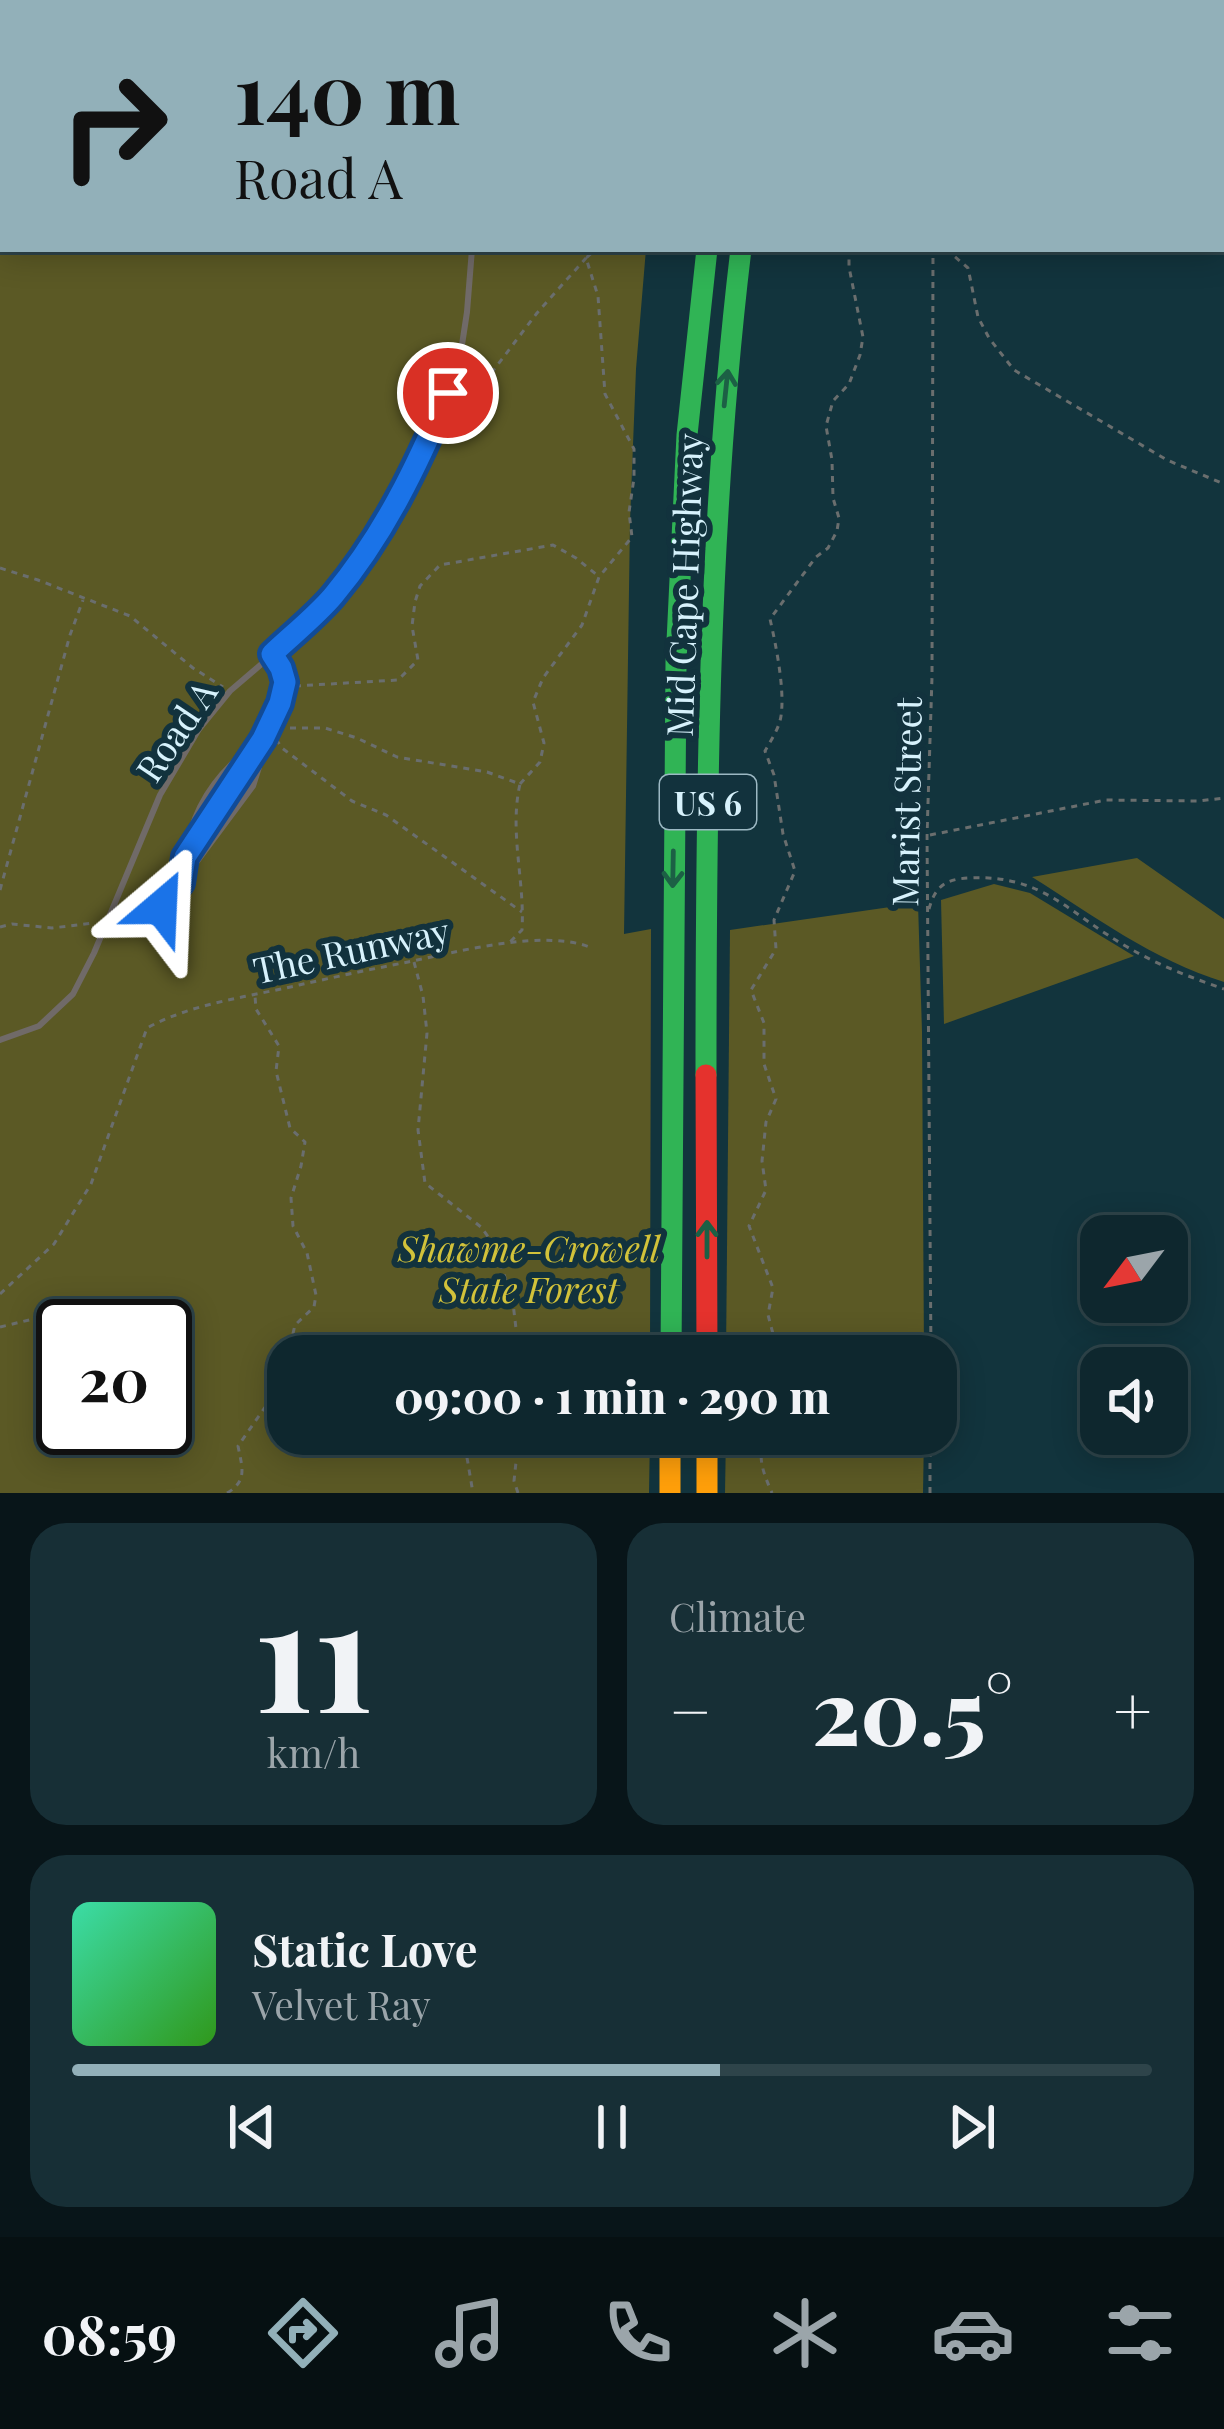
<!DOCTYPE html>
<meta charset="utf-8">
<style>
body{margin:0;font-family:"Playfair Display",serif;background:#172f36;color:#f1f3f6;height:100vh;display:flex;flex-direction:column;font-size:45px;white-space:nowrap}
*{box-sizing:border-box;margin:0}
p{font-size:39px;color:#9ba5aa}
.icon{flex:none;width:66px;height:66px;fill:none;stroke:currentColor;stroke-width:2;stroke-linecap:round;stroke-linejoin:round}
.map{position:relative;height:1493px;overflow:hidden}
.sheet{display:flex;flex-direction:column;gap:30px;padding:30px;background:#081519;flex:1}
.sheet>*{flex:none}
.guide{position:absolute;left:0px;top:0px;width:1224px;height:252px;box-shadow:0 6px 30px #0003,0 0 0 3px #2e444a;background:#92b0b9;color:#111;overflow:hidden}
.needle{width:78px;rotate:238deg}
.buttons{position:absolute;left:1080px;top:1215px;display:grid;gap:24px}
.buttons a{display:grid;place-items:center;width:108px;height:108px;border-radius:24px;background:#0e272e;box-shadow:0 6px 30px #0003,0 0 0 3px #2e444a;font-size:60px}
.speed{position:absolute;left:36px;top:1299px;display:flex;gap:24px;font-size:60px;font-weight:700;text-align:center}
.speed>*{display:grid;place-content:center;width:156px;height:156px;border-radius:50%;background:#0e272e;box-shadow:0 6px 30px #0003,0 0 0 3px #2e444a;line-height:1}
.speed .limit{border:6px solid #111;border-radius:18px;background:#fff;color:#111}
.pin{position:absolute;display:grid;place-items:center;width:102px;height:102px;color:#fff;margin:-51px;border:6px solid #fff;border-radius:50%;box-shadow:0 3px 12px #0007}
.me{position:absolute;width:132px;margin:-66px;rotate:26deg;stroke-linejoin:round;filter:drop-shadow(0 0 9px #0008)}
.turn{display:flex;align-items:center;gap:42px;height:252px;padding:0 36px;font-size:54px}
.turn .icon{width:156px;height:156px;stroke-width:2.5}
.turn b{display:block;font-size:84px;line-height:102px}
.big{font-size:90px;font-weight:800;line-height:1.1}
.sheet .card{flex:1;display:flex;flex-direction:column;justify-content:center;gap:18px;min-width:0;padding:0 42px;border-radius:36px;background:#172f36}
.sheet .dial{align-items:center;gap:0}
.dial b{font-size:156px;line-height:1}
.song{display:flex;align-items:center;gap:36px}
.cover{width:144px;height:144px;border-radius:18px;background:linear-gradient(135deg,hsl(160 70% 55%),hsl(110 70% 35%))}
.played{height:12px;border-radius:6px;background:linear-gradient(90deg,#92b0b9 60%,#2e444a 60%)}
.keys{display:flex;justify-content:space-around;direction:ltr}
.heat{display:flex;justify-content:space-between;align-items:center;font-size:66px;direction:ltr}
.sheet .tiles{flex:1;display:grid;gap:30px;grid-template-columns:1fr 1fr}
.card:last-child{grid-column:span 2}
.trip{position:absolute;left:267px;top:1335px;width:690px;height:120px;border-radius:36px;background:#0e272e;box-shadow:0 6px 30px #0003,0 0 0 3px #2e444a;font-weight:800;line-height:120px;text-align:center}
.tab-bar{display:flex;height:192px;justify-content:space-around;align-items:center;background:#061012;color:#9ba5aa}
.tab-bar .icon{width:84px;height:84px}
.tab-bar .current{color:#92b0b9}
.tab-bar b{font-size:54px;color:#f1f3f6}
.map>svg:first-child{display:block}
</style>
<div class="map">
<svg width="1224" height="1493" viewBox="0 0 1224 1493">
<rect width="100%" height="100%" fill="#12343d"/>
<!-- green -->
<g fill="#5b5925" fill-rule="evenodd">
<path d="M0,0H677V3H3V249H646L636,369L630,521L624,934L651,929L650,1356H288V1434H650L649,1493H0ZM63,1326H165V1428H63Z"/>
<path d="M1137,858L1224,919V982C1153,960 1094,916 1032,877Z"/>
<polygon points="994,884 1030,893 1134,956 944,1024 941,900"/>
<polygon points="918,903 922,1032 924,1356 726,1356 730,930"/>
<polygon points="726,1434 924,1434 923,1493 725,1493"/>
</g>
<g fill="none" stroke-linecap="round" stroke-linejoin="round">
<!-- path -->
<g stroke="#6a6e6e" stroke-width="3" stroke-dasharray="6 6" stroke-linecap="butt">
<polyline points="505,0 509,3"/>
<polyline points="855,0 856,3"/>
<polyline points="626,3 626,0"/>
<polyline points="687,3 688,0"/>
<polyline points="935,3 935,0"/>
<polyline points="1221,75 1224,74"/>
<polyline points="946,249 968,268 978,317 989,338 1014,370 1167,460 1224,484"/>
<polyline points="455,404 483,384 537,313 586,258 581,249"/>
<polyline points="0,568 38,580 130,616 193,668 223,687"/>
<polyline points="295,686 398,680 418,660 412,626 415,602 420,586 440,565 553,545 576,558 597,575"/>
<path d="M278,728H325L357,738L397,757L487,772L520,784C509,832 525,881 522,930L509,943"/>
<polyline points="276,739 282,748 352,801 386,815 522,912"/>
<polyline points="520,784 540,762 544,743 533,702 543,678 582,625 599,577 632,537 629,512 634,478 634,449 605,394 598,296 586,258 596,249"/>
<polyline points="930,835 1106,800 1199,801 1224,798"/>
<polyline points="0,890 70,635 83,600"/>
<path d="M929,909C935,886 946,879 969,878C1044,874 1070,915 1129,948C1158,965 1192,978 1224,989"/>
<polyline points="0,927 12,924 52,928 94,923"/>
<polyline points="414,962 423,996 427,1033 418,1130 425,1183 481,1227 495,1246 513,1303 517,1337 525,1356"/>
<path d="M0,1294L54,1244L91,1184L147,1028C193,1003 248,997 299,985C335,977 372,969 408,962C457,952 545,928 592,948"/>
<polyline points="0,1327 62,1312"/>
<polyline points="500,1356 504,1347 515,1339"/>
<path d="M779,1356L768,1315L773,1288L749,1226L766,1190L762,1161L766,1122L776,1099L764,1064V1023L751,990L776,949L774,920L795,871L783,834L774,775L765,751C771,740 779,729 781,716C785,690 776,645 770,619L816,557L828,548L837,531L839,518L833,498L832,460L826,426L833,401L849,384L860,355L863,337L849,267V249"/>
<polyline points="931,1356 927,835 932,677 933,249"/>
<polyline points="463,1434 473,1493"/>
<path d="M768,1434C755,1454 763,1472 772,1493"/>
<path d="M227,1493C248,1481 242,1467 238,1446L268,1403L276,1370L290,1346L295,1325L314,1307L316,1295L307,1253L293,1226L291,1198L301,1166L305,1142L290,1128L276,1071L279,1046L256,1009L255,996"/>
<polyline points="518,1493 514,1481 519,1434"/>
<polyline points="930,1493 930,1434"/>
</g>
<!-- lane -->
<g stroke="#706a68" stroke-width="6">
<polyline points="368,0 373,3"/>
<path d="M186,855C192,805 219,769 260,741"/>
<polyline points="181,879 185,857 261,742"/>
<polyline points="107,921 130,925 147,921 181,883 253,786 259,767 263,739 280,703 285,682 272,654"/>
<polyline points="0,1040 39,1026 73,994 94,953 160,795 199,729 230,691 265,661 332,596 395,510 419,461 458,371 467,312 472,249"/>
</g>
<!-- fast -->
<g stroke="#30b455" stroke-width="21">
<path d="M706,1075C706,799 708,523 741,249"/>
<polyline points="671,1356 676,662 687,435 707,249"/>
</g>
<!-- slow -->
<g stroke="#ff9f0a" stroke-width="21">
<polyline points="741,3 742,0"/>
<polyline points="777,3 778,0"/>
<polyline points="670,1434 670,1493"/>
<polyline points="707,1434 707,1493"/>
</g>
<!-- jam -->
<polyline stroke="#e5322d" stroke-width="21" points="706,1075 707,1356"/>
</g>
<!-- one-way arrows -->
<defs><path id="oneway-shaft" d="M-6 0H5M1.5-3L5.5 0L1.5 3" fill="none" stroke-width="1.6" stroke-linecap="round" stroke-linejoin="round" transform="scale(3)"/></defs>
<g stroke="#1c6045">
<use href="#oneway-shaft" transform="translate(726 388) rotate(-84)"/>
<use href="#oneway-shaft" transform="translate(673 869) rotate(91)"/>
<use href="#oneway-shaft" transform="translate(707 1239) rotate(-90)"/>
</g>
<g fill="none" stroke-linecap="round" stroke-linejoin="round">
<!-- route casing -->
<g stroke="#114b97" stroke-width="30">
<path id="route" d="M161,907L181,883L185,857L263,739L280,703L285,682L281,668L272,654C292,635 315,617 333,596C384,535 417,466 448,393"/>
</g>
<!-- route -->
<use href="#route" stroke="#1a73e8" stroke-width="21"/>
</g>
<g text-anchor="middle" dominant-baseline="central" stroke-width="12" stroke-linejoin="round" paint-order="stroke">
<!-- shield labels -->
<rect fill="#12323d" stroke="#9cb8c3" stroke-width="3" x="660" y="775" width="96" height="54" rx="9"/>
<g font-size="33" font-weight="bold" fill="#d7f2fc">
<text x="708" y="802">US 6</text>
</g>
<!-- street labels -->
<g font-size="36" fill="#d7f2fc" stroke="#12323d">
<text transform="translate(683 585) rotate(-88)">Mid Cape Highway</text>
<text transform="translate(175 730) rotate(-56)">Road A</text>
<text transform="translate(905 802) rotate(-89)">Marist Street</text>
<text transform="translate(351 949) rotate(-12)">The Runway</text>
</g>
<!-- park labels -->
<g font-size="36" font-style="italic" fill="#d2c23a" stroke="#12323d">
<text x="529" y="1247">Shawme-Crowell<tspan x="529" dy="41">State Forest</tspan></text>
</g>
</g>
</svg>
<div class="buttons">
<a><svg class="needle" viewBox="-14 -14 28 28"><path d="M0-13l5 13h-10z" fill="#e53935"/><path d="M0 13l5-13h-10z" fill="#9ba5aa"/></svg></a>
<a><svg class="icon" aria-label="sound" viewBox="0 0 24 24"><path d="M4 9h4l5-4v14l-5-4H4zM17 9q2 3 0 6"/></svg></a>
</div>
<div class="speed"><div class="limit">20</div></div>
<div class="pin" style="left:448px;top:393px;background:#d93025"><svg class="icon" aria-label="arrive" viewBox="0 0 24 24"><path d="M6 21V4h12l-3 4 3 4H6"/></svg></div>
<svg class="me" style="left:161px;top:907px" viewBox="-20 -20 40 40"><path d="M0-17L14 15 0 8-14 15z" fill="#1a73e8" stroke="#fff" stroke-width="4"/></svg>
<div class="trip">09:00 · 1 min · 290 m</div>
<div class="guide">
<div class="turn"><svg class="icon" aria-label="right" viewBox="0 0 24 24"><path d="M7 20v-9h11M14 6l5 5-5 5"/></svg><div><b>140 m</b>Road A</div></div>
</div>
</div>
<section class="sheet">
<div class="tiles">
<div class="card dial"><b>11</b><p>km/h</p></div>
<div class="card"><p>Climate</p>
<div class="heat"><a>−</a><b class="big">20.5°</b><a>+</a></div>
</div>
<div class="card">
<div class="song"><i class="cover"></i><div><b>Static Love</b><p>Velvet Ray</p></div></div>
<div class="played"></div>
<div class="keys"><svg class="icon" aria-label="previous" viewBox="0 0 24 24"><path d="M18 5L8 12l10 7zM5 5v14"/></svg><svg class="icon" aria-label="pause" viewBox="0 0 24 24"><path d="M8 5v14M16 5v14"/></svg><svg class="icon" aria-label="next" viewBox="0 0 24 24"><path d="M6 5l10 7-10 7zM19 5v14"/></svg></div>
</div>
</div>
</section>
<nav class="tab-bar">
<b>08:59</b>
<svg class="icon current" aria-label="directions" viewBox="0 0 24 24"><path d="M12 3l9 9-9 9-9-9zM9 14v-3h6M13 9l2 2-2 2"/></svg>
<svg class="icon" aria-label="music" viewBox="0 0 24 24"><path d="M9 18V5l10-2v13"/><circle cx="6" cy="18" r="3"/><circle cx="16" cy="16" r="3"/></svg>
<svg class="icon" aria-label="phone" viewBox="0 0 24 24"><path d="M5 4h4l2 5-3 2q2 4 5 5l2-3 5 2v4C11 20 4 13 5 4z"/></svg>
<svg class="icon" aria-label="climate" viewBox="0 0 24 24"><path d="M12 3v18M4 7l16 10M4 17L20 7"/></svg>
<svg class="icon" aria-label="car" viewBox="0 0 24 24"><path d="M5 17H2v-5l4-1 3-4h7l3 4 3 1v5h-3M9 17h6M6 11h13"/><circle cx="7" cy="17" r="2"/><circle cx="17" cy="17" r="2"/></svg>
<svg class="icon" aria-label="filters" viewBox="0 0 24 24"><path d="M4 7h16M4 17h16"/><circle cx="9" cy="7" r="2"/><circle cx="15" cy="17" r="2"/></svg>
</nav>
